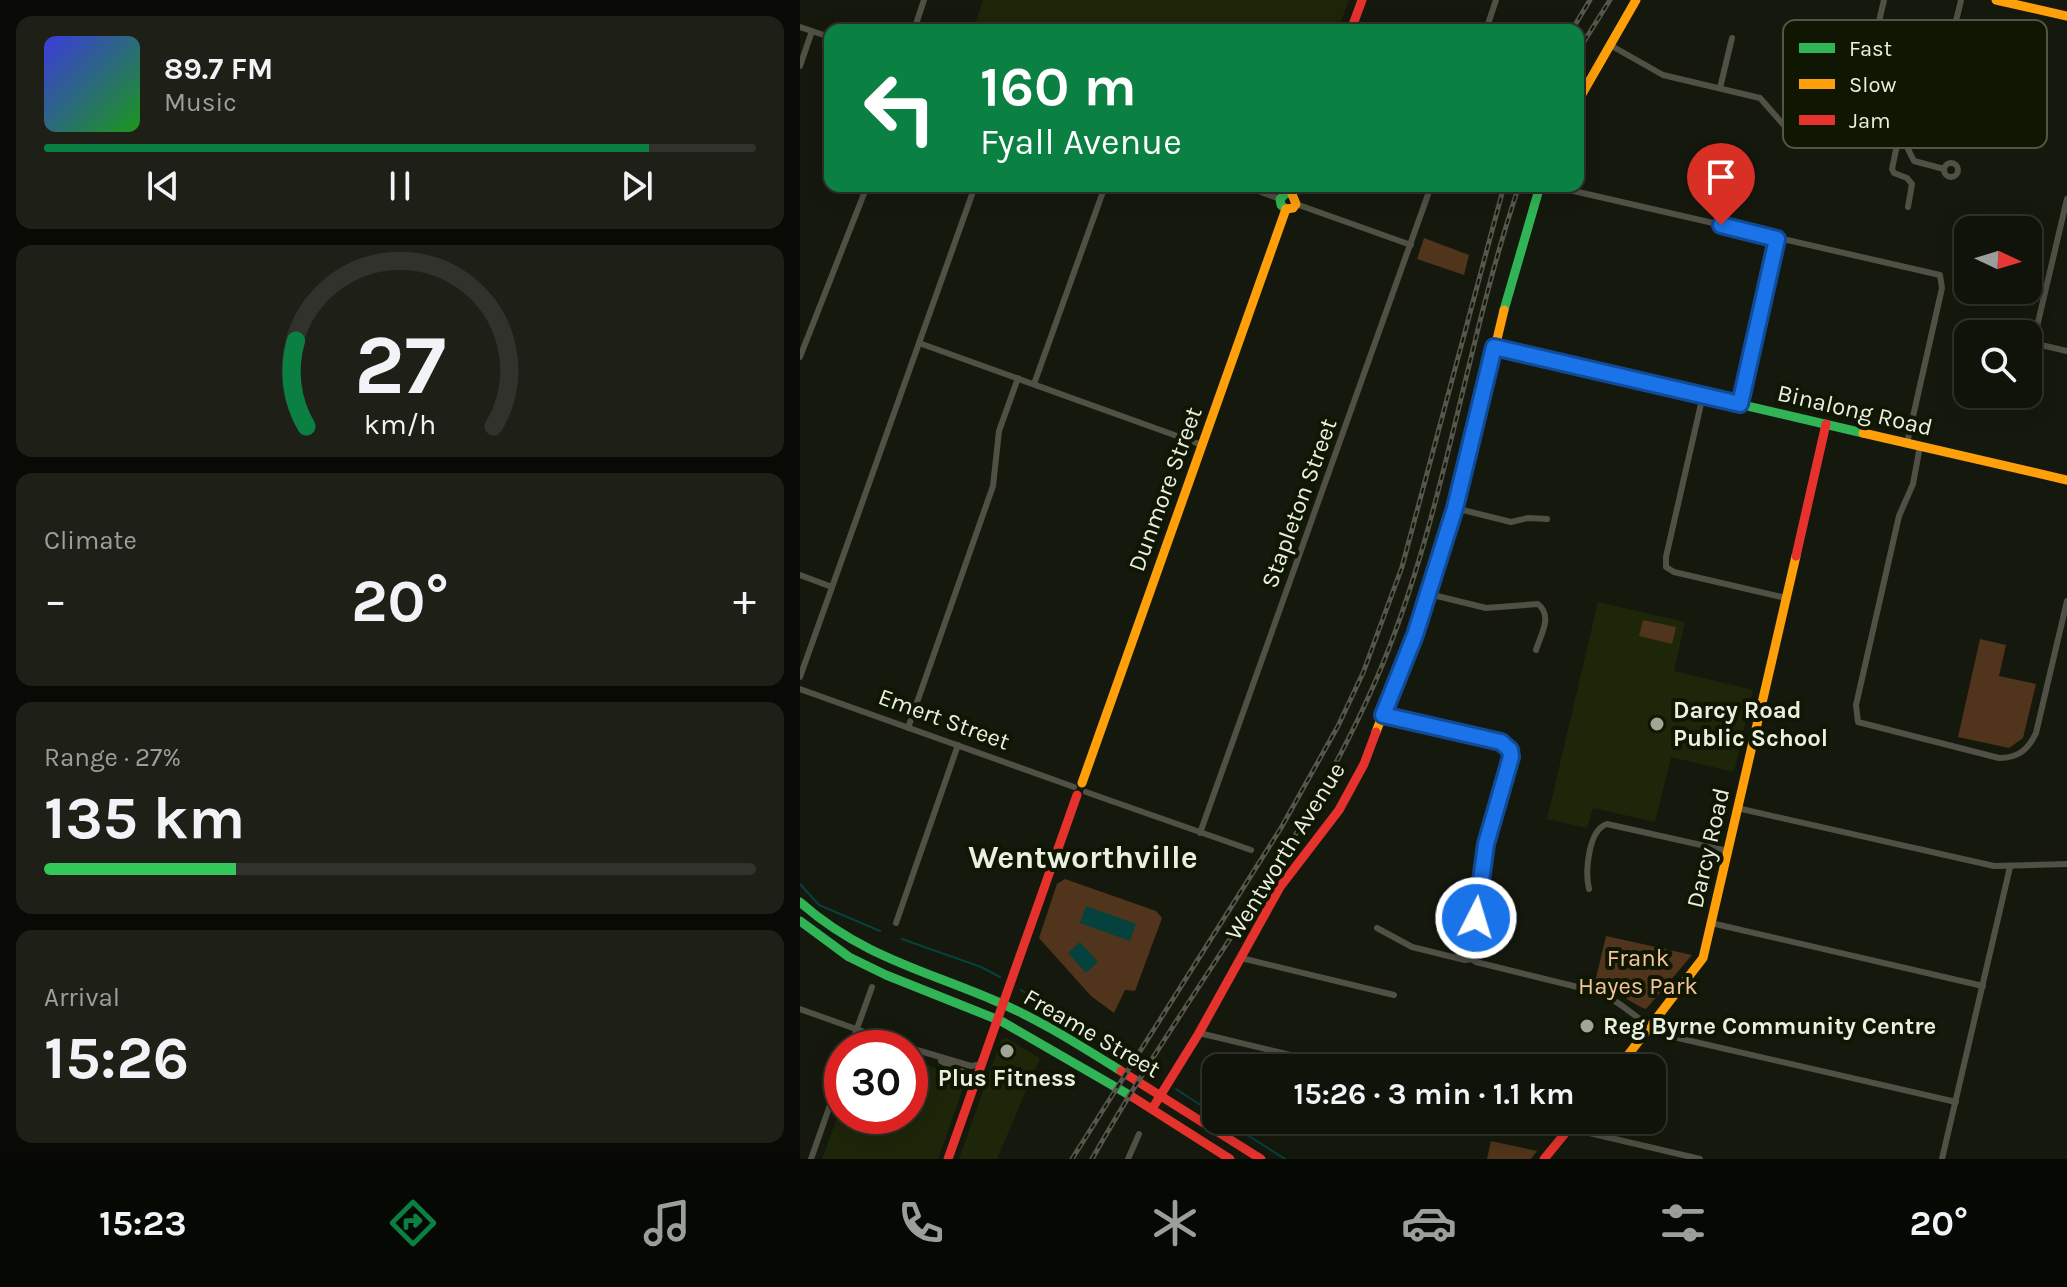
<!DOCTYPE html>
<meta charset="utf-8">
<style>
body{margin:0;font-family:Karla,sans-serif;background:#1e2018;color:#f1f3f6;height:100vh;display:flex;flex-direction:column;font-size:30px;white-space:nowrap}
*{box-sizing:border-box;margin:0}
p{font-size:26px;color:#9c9e9c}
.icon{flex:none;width:44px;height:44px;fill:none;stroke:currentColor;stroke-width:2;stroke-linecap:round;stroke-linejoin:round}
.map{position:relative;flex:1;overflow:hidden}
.side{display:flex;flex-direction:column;gap:16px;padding:16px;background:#090a06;width:800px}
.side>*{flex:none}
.top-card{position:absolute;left:24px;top:24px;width:760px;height:168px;border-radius:16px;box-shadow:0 4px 20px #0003,0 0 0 2px #30322b;background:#0b8043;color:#fff;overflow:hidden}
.needle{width:52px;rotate:94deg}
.controls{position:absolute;left:1154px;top:216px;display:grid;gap:16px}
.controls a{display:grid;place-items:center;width:88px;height:88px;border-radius:16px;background:#10130a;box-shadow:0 4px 20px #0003,0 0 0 2px #30322b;font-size:40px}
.speed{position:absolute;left:24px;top:1030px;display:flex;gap:16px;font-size:40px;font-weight:700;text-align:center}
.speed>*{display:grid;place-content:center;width:104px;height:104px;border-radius:50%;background:#10130a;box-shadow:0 4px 20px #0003,0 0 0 2px #30322b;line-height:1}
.speed .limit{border:12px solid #d22;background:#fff;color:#111}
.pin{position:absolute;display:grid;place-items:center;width:68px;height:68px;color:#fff;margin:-82px -34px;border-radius:50% 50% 50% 0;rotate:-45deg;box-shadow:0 0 8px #0007}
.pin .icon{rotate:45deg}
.me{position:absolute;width:88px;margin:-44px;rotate:5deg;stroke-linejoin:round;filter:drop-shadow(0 0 6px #0008)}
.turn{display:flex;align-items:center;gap:28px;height:168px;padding:0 24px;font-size:36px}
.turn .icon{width:104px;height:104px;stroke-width:2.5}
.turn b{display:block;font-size:56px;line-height:68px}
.big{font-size:60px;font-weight:700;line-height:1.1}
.side .widget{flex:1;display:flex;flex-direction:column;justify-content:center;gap:12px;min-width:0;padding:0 28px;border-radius:16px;background:#1e2018}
.side .dial{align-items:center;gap:0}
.dial svg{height:208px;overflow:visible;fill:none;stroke:#30322b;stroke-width:7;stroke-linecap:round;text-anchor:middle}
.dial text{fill:#f1f3f6;stroke:none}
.song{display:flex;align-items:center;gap:24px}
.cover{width:96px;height:96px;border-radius:12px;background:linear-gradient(135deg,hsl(240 70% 55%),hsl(120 70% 35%))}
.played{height:8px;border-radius:4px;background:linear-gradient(90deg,#0b8043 85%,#30322b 85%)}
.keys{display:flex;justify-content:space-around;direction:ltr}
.heat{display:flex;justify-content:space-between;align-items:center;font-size:44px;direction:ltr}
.charge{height:12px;border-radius:6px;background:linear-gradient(90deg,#34c759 27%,#30322b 0)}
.trip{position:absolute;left:402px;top:1054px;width:464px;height:80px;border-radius:16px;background:#10130a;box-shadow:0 4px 20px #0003,0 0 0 2px #30322b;font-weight:700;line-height:80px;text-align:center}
.tab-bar{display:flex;height:128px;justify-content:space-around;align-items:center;background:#060804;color:#9c9e9c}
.tab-bar .icon{width:56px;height:56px}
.tab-bar .active{color:#0b8043}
.tab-bar b{font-size:36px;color:#f1f3f6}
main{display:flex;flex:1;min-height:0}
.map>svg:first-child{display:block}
</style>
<main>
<section class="side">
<div class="widget">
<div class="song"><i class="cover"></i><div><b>89.7 FM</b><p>Music</p></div></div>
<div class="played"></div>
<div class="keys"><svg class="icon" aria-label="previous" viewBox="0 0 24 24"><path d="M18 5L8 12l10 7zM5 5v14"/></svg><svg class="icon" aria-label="pause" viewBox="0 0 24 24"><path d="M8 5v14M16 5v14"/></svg><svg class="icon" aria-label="next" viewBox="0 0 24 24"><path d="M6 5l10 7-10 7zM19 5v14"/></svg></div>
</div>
<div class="widget dial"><svg viewBox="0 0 100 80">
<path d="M14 69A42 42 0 1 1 86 69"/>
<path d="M14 69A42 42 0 0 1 10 36" stroke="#0b8043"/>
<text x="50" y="56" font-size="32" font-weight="700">27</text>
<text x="50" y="72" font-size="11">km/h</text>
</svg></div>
<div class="widget"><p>Climate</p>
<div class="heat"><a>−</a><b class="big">20°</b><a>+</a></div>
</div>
<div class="widget"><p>Range · 27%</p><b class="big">135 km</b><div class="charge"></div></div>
<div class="widget"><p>Arrival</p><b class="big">15:26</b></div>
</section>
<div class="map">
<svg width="1267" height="1159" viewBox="0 0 1267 1159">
<rect width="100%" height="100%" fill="#15190d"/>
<!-- built -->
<g fill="#1d2609">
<polygon points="183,0 549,0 538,30 173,30"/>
<polygon points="798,602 885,622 874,671 953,690 934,772 871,757 855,822 793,808 787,828 747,819"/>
<polygon points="206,1038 240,1058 197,1159 159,1159 201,1040"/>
<polygon points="110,1059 162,1078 165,1083 138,1159 22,1159 42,1105 42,1116 110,1116"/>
</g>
<!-- green -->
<g fill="#50341b">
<polygon points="624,238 669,255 664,275 617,259"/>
<polygon points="843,620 876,627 872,644 839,636"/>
<polygon points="1180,639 1206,645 1199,676 1236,684 1223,738 1209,748 1158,737"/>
<polygon points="265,879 356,911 362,918 335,991 325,990 314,1013 291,996 239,938 257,884"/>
<path d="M806,936L892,955L846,1009C828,1003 815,986 795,982Z"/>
<polygon points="691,1141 737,1151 731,1159 687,1159"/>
</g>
<!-- water -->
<g fill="#05413d">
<polygon points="286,906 336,924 330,941 280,923"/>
<polygon points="280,942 298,962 286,973 268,953"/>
</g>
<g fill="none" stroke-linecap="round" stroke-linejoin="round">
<!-- stream -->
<g stroke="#05413d" stroke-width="2">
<polyline points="0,884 19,905 80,931"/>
<polyline points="102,939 181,967 200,977"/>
<polyline points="221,990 324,1055"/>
<polyline points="376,1089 416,1115"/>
<polyline points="424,1120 485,1159"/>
</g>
<!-- street -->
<g stroke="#515044" stroke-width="6">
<polyline points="1084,0 1058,110 1058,128 1066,133 1104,141 1114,161 1144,169"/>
<polyline points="0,27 30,37"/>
<polyline points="114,30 124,0"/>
<polyline points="686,30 696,0"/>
<polyline points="810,45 863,75 960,98 997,140"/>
<polyline points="0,66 12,31"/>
<path d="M1147,69L1165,83L1166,90L1161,96L1151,95C1137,79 1157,21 1161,0"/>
<polyline points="920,88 932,38"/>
<polyline points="1098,140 1092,169 1094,173 1107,178 1112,184 1108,207"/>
<circle cx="1151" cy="170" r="7"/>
<polyline points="445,186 480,199"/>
<polyline points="752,186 1140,275 1142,288 1107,443"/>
<polyline points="1267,199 1235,335 1241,345 1267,351"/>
<polyline points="496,204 611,245"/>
<polyline points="119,343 402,445"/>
<polyline points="0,357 67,186"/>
<polyline points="234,384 305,186"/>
<polyline points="903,395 866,557 866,567 874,572 986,598"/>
<polyline points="940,404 977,239"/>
<path d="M1120,446L1113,484L1099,516L1056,705L1058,722L1199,758C1218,758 1228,750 1236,733L1267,601"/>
<polyline points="655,508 711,522 728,518 747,519"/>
<polyline points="0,575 32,587"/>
<path d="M629,594L686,608L738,604C753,616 741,634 736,650"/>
<polyline points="0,677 175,186"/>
<polyline points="0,689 274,787"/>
<path d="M583,715L701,742L710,750L711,757L682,864L676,918L668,947L671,959L676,962L802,993C825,1005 842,1024 865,1035L1156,1102"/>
<polyline points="108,728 193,486 199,431 218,378"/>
<polyline points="286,792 451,850"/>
<polyline points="937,808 1194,866 1267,864"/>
<polyline points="400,833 631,186"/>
<path d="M789,889C785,872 788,830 807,824L928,851"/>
<polyline points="96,923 158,745"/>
<polyline points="911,923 1183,986"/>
<polyline points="577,928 612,947 665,960 671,959"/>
<polyline points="441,958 594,995"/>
<polyline points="0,1009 109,1048"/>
<polyline points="399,1033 545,1068"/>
<polyline points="50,1048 72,987"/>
<polyline points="110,1048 171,1066 182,1064"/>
<polyline points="141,1061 168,1075 173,1084"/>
<polyline points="771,1125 785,1132 900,1159"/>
<polyline points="535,1131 541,1120"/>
<polyline points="11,1159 42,1071"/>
<polyline points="328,1159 339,1134"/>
<polyline points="1142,1159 1210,867"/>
</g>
<!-- fast -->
<g stroke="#30b455" stroke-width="9">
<polyline points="486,209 481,205 480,199 486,193 492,194"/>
<polyline points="704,310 740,186"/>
<polyline points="694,347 1063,433"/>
<path d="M0,902C60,955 120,969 191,999C237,1018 279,1045 321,1071"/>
<polyline points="0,921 49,957 86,975 201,1021 331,1096"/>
</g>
<!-- slow -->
<g stroke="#ff9f0a" stroke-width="9">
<polyline points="1196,0 1267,16"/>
<polyline points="778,101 836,0"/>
<polyline points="486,209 493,208 496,204 492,194"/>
<polyline points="1063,433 1267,480"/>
<polyline points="576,732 629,594 668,461 704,310"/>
<polyline points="282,783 486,209"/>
<polyline points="818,1068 903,958 996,556"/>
</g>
<!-- jam -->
<g stroke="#e5322d" stroke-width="9">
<polyline points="551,30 562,0"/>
<polyline points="996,556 1026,424"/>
<polyline points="321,1071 461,1159"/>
<polyline points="331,1096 430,1159"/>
<polyline points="352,1109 399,1033 480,887 539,810 564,764 576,732"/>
<polyline points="148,1159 277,795"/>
<polyline points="744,1159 776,1120"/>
</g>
<!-- rail casing -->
<g stroke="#56564d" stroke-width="5">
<g id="rail">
<polyline points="772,30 790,0"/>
<polyline points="778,51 810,0"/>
<polyline points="272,1159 481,828 538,726 563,673 602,567 704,186"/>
<path d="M292,1159C383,997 502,851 576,680C644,522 664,348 719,186"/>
</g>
</g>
<!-- rail -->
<use href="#rail" stroke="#0f1601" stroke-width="2" stroke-dasharray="6" stroke-linecap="butt"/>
</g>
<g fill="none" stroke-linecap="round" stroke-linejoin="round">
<!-- route casing -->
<g stroke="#114b97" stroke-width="20">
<polyline id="route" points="676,918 686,844 711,757 710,750 701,742 583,715 615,635 655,508 694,347 940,404 977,239 921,225"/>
</g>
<!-- route -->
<use href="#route" stroke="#1a73e8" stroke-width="14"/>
</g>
<!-- markers -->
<g fill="#9fa597" stroke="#0f1601" stroke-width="3">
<circle cx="857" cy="724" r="8"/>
<circle cx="787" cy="1026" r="8"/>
<circle cx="207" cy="1051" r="8"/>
</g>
<g text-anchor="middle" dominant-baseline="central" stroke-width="8" stroke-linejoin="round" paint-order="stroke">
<!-- street labels -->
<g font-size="24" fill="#eaf0e1" stroke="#0f1601">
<text transform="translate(1055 410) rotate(13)">Binalong Road</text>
<text transform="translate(365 489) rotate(-70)">Dunmore Street</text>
<text transform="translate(499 503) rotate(-70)">Stapleton Street</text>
<text transform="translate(144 719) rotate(20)">Emert Street</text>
<text transform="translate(908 848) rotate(-77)">Darcy Road</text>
<text transform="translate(485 851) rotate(-58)">Wentworth Avenue</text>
<text transform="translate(292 1033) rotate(30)">Freame Street</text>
</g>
<!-- poi labels -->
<g font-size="24" font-weight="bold" fill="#eaf0e1" stroke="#0f1601" text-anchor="start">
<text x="873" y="710">Darcy Road<tspan x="873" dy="28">Public School</tspan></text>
<text x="803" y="1026">Reg Byrne Community Centre</text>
<text x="207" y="1078" text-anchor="middle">Plus Fitness</text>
</g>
<!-- park labels -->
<g font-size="24" fill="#f6c49c" stroke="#0f1601">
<text x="838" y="958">Frank<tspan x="838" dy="28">Hayes Park</tspan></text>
</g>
<!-- district labels -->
<g font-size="32" font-weight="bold" fill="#eaf0e1" stroke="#0f1601">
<text x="283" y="857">Wentworthville</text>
</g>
</g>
<!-- legend -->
<rect x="983" y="20" width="264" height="128" rx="12" fill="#0f1601" stroke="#515744" stroke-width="2"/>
<rect x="999" y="43" width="36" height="10" fill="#30b455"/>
<rect x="999" y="79" width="36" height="10" fill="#ff9f0a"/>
<rect x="999" y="115" width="36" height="10" fill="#e5322d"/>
<g font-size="22" fill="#eaf0e1">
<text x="1049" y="56">Fast</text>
<text x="1049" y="92">Slow</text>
<text x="1049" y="128">Jam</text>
</g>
</svg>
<div class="controls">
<a><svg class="needle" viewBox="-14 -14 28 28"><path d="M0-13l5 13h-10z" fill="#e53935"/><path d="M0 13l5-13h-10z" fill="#9c9e9c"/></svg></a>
<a><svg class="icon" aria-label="search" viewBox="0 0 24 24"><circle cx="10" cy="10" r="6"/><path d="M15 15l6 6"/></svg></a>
</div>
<div class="speed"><div class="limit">30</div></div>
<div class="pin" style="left:921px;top:225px;background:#d93025"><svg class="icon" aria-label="arrive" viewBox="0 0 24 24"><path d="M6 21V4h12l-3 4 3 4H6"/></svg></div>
<svg class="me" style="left:676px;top:918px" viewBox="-20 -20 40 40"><circle r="17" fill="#1a73e8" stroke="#fff" stroke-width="3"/><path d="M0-11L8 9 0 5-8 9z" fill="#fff"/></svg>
<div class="trip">15:26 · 3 min · 1.1 km</div>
<div class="top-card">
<div class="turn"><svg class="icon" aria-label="left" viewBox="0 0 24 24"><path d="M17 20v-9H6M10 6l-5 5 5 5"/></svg><div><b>160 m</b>Fyall Avenue</div></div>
</div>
</div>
</main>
<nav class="tab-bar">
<b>15:23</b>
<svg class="icon active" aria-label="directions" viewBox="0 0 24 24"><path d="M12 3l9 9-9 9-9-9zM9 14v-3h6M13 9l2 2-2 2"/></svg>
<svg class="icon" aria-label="music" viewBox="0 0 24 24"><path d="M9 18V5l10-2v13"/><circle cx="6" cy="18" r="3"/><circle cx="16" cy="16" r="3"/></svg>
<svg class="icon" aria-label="phone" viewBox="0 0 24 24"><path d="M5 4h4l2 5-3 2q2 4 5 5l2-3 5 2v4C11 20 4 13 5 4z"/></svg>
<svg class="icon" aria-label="climate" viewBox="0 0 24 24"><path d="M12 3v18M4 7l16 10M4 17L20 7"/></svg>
<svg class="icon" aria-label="car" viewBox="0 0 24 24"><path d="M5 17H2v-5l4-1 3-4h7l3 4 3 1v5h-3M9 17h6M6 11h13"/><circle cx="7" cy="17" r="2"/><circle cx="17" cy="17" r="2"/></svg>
<svg class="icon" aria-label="filters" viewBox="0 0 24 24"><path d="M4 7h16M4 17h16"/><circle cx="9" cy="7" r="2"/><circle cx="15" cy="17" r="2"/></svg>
<b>20°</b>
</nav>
